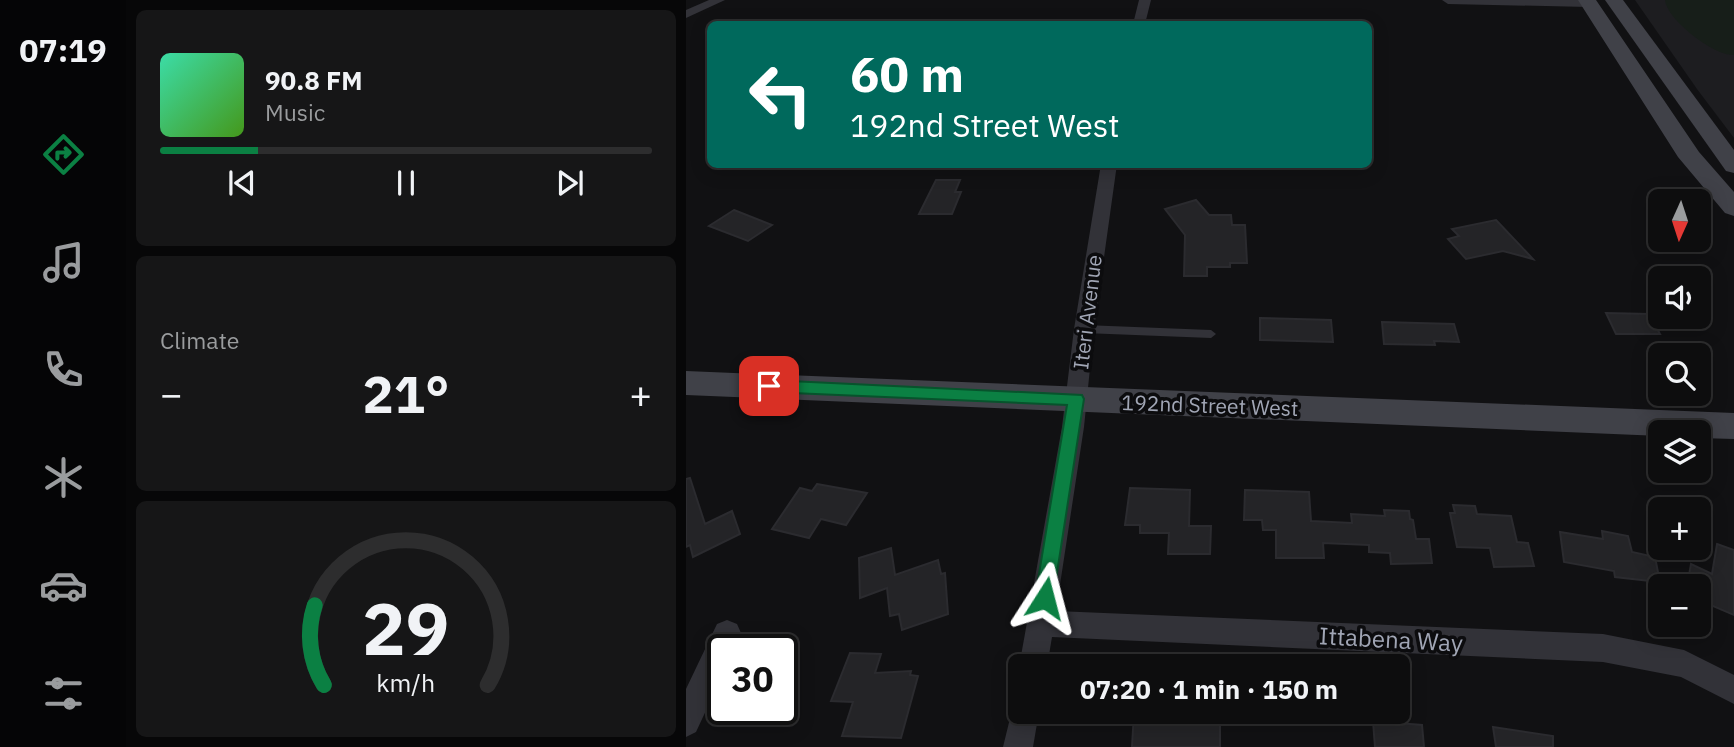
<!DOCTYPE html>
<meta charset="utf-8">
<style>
body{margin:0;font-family:"IBM Plex Sans",sans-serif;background:#161617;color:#f1f3f6;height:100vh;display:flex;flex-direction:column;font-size:26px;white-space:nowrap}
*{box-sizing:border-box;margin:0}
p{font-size:23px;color:#9a9c9e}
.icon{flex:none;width:38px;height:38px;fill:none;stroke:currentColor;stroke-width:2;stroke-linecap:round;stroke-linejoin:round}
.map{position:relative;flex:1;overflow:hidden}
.sheet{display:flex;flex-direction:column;gap:10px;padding:10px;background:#070708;width:560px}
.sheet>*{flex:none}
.guide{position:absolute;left:21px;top:21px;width:665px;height:147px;border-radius:10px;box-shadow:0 4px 18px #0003,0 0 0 2px #2d2d2e;background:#00695c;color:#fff;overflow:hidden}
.needle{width:46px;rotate:183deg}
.controls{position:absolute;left:962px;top:189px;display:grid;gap:14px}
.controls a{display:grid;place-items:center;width:63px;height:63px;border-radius:10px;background:#0d0d0e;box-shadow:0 4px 18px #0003,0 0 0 2px #2d2d2e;font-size:35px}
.speed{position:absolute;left:21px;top:634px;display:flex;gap:14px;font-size:35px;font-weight:700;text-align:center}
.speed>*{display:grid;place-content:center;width:91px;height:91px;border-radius:50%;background:#0d0d0e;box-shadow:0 4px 18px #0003,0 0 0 2px #2d2d2e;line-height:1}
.speed .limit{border:4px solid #111;border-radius:10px;background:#fff;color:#111}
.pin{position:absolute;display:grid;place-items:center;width:60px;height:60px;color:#fff;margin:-30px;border-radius:14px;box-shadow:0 4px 10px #0006}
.me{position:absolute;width:77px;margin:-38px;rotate:9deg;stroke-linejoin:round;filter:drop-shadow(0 0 5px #0008)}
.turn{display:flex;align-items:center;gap:24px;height:147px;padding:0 28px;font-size:32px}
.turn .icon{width:91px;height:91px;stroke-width:2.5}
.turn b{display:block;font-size:49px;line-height:60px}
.big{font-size:52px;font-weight:700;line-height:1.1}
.sheet .tile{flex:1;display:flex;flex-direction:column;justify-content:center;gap:10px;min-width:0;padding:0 24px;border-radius:10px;background:#161617}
.sheet .dial{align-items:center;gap:0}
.dial svg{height:182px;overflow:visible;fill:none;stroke:#2d2d2e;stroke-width:7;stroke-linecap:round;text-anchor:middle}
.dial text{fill:#f1f3f6;stroke:none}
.song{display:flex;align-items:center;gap:21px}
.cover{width:84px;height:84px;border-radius:10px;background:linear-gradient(135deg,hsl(160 70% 55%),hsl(100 70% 35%))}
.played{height:7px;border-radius:4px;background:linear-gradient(90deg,#0b8043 20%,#2d2d2e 20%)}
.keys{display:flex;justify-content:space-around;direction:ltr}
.heat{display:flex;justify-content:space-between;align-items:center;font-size:38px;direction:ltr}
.trip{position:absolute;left:322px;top:654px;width:402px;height:70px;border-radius:10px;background:#0d0d0e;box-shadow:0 4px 18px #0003,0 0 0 2px #2d2d2e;font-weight:700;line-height:70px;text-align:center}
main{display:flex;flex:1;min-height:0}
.tab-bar{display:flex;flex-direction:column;width:126px;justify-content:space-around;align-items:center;background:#050506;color:#9a9c9e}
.tab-bar .icon{width:49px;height:49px}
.tab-bar .active{color:#0b8043}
.tab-bar b{font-size:32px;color:#f1f3f6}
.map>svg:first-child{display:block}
</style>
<main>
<nav class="tab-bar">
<b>07:19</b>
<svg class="icon active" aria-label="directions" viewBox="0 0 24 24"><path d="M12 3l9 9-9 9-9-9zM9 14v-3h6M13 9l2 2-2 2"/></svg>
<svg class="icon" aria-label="music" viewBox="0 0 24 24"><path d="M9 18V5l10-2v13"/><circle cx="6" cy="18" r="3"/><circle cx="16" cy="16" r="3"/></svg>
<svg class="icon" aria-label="phone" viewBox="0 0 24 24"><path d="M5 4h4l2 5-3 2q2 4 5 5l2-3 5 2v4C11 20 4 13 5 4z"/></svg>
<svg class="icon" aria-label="climate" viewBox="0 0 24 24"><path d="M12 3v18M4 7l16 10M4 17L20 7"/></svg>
<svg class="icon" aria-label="car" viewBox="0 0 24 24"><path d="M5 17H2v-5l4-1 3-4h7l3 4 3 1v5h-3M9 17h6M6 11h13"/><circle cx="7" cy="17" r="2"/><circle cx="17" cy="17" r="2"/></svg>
<svg class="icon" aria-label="filters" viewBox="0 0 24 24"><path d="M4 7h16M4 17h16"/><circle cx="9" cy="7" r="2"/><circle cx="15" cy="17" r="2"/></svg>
</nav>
<section class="sheet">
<div class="tile">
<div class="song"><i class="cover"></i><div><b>90.8 FM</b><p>Music</p></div></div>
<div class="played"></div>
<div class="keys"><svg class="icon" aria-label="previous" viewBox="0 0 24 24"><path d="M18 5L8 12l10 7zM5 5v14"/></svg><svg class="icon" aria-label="pause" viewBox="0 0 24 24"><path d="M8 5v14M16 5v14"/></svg><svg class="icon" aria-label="next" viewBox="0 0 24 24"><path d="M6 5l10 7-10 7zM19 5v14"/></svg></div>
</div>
<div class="tile"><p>Climate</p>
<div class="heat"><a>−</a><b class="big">21°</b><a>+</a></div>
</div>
<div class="tile dial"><svg viewBox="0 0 100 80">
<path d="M14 69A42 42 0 1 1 86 69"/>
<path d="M14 69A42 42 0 0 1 10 34" stroke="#0b8043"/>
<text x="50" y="56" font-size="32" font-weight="700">29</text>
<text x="50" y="72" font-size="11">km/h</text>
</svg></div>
</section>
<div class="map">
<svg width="1048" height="747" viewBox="0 0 1048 747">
<rect width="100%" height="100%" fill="#111113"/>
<!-- built -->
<polygon fill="#1d1d20" points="949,0 1048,0 1048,138 1011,89"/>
<!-- green -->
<path fill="#171e19" d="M979,0H1048V55C1028,56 981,20 979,0Z"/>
<!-- building -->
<g fill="#242427" stroke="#2b2b2f" stroke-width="2">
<polygon points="250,180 274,180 269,192 275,192 266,214 233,214"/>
<polygon points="510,200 523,215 545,215 546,225 559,225 561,263 544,263 544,267 521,267 521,276 498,276 499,235 479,209"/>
<polygon points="48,210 86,225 62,241 23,226"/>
<polygon points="810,220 847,259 817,251 780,259 762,239 773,236 766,229"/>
<polygon points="920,313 963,314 974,334 930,334"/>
<polygon points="574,318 645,320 647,342 574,340"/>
<polygon points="696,322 768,324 773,342 748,341 749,345 698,344"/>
<polygon points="4,478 19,524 46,511 54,534 7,557 4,545 0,547 0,479"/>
<polygon points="131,484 181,493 160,525 135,519 123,538 86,529 114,488 126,491"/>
<polygon points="444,488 504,490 503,526 525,526 524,554 482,554 483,533 454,533 454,525 439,525"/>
<polygon points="559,490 623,492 625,521 666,523 665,514 699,516 698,510 723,511 724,519 727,520 730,539 743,539 746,563 705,564 704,553 683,552 683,545 637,543 638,558 590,558 590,530 577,530 576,520 558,520"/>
<polygon points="767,505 789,506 791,514 825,516 831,542 842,543 848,566 808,567 804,548 771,547 764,513 769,513"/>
<polygon points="916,531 942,536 946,552 969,557 974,582 929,577 928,571 878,562 874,532 917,539"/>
<polygon points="1031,544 1048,550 1048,615 1013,600 1013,586 1001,586 1005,564 1026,574"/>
<polygon points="205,548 209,575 252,560 255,574 259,573 262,614 216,630 213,614 204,616 201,588 174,598 173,558"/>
<polygon points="164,653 195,654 189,673 225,671 224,675 232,676 215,738 156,736 167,702 145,701"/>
<polygon points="448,712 516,712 516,720 534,720 534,747 446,747"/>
<polygon points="687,721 736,725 738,747 689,747"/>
<polygon points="807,727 867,736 867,747 810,747"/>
</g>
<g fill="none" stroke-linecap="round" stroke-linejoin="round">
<!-- lane -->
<polygon fill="#323238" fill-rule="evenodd" points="398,325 525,330 530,334 525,338 398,333 393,329"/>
<!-- street -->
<g fill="#323238" fill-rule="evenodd">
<polygon points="23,0 39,0 0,18 0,10"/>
<polygon points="453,0 465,0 459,24 447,24"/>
<polygon points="756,0 905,0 909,3 903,7 762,4"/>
<polygon points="415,164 431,164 408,329 398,427 370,611 917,634 998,650 1048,675 1048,704 995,677 917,662 366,637 361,667 334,667 334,670 333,667 376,427 388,329"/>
<polygon points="41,620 51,624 55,633 48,649 37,649 37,674 10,732 0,737 0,689 31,624"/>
<polygon points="334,699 334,712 353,712 347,747 317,747 328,702"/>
</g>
<!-- secondary -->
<g fill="#404148" fill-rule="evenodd">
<polygon points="892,0 910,0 1013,152 1048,192 1048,216 1039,213 992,157"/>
<polygon points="919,0 937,0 1048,150 1048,173 1040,171"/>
<polygon points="0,371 1048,413 1048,439 1013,438 1013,432 975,432 975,436 0,395"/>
</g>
</g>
<!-- route -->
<polygon fill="#0b8043" stroke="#07532c" stroke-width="2" points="83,380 396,395 398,399 366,605 359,608 352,605 349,598 381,405 83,392 75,386"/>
<g text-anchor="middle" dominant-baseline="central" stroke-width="7" stroke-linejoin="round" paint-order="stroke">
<!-- street labels -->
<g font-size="21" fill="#a1a6b5" stroke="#0c0c0e">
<text transform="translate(401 312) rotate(-83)">Iteri Avenue</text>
<text transform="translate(524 405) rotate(2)">192nd Street West</text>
</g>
<!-- near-street labels -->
<g font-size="24" fill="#a1a6b5" stroke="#0c0c0e">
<text transform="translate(705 639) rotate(3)">Ittabena Way</text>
</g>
</g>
</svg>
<div class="controls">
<a><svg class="needle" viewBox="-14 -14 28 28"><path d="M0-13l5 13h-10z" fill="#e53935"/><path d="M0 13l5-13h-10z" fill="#9a9c9e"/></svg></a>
<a><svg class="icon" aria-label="sound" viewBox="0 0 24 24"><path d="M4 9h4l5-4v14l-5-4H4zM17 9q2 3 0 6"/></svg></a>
<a><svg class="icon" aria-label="search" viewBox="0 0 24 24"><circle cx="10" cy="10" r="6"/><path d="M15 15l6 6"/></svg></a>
<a><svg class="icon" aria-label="layers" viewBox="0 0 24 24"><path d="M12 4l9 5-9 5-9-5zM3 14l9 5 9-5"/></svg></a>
<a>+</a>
<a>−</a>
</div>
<div class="speed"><div class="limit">30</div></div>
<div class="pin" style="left:83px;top:386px;background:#d93025"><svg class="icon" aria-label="arrive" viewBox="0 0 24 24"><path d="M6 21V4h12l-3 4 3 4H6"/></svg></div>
<svg class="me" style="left:359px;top:598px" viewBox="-20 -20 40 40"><path d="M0-17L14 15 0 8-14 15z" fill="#0b8043" stroke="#fff" stroke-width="4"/></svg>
<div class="trip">07:20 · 1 min · 150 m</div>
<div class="guide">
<div class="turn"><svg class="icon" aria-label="left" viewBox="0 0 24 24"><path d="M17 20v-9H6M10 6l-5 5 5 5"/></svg><div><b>60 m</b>192nd Street West</div></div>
</div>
</div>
</main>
